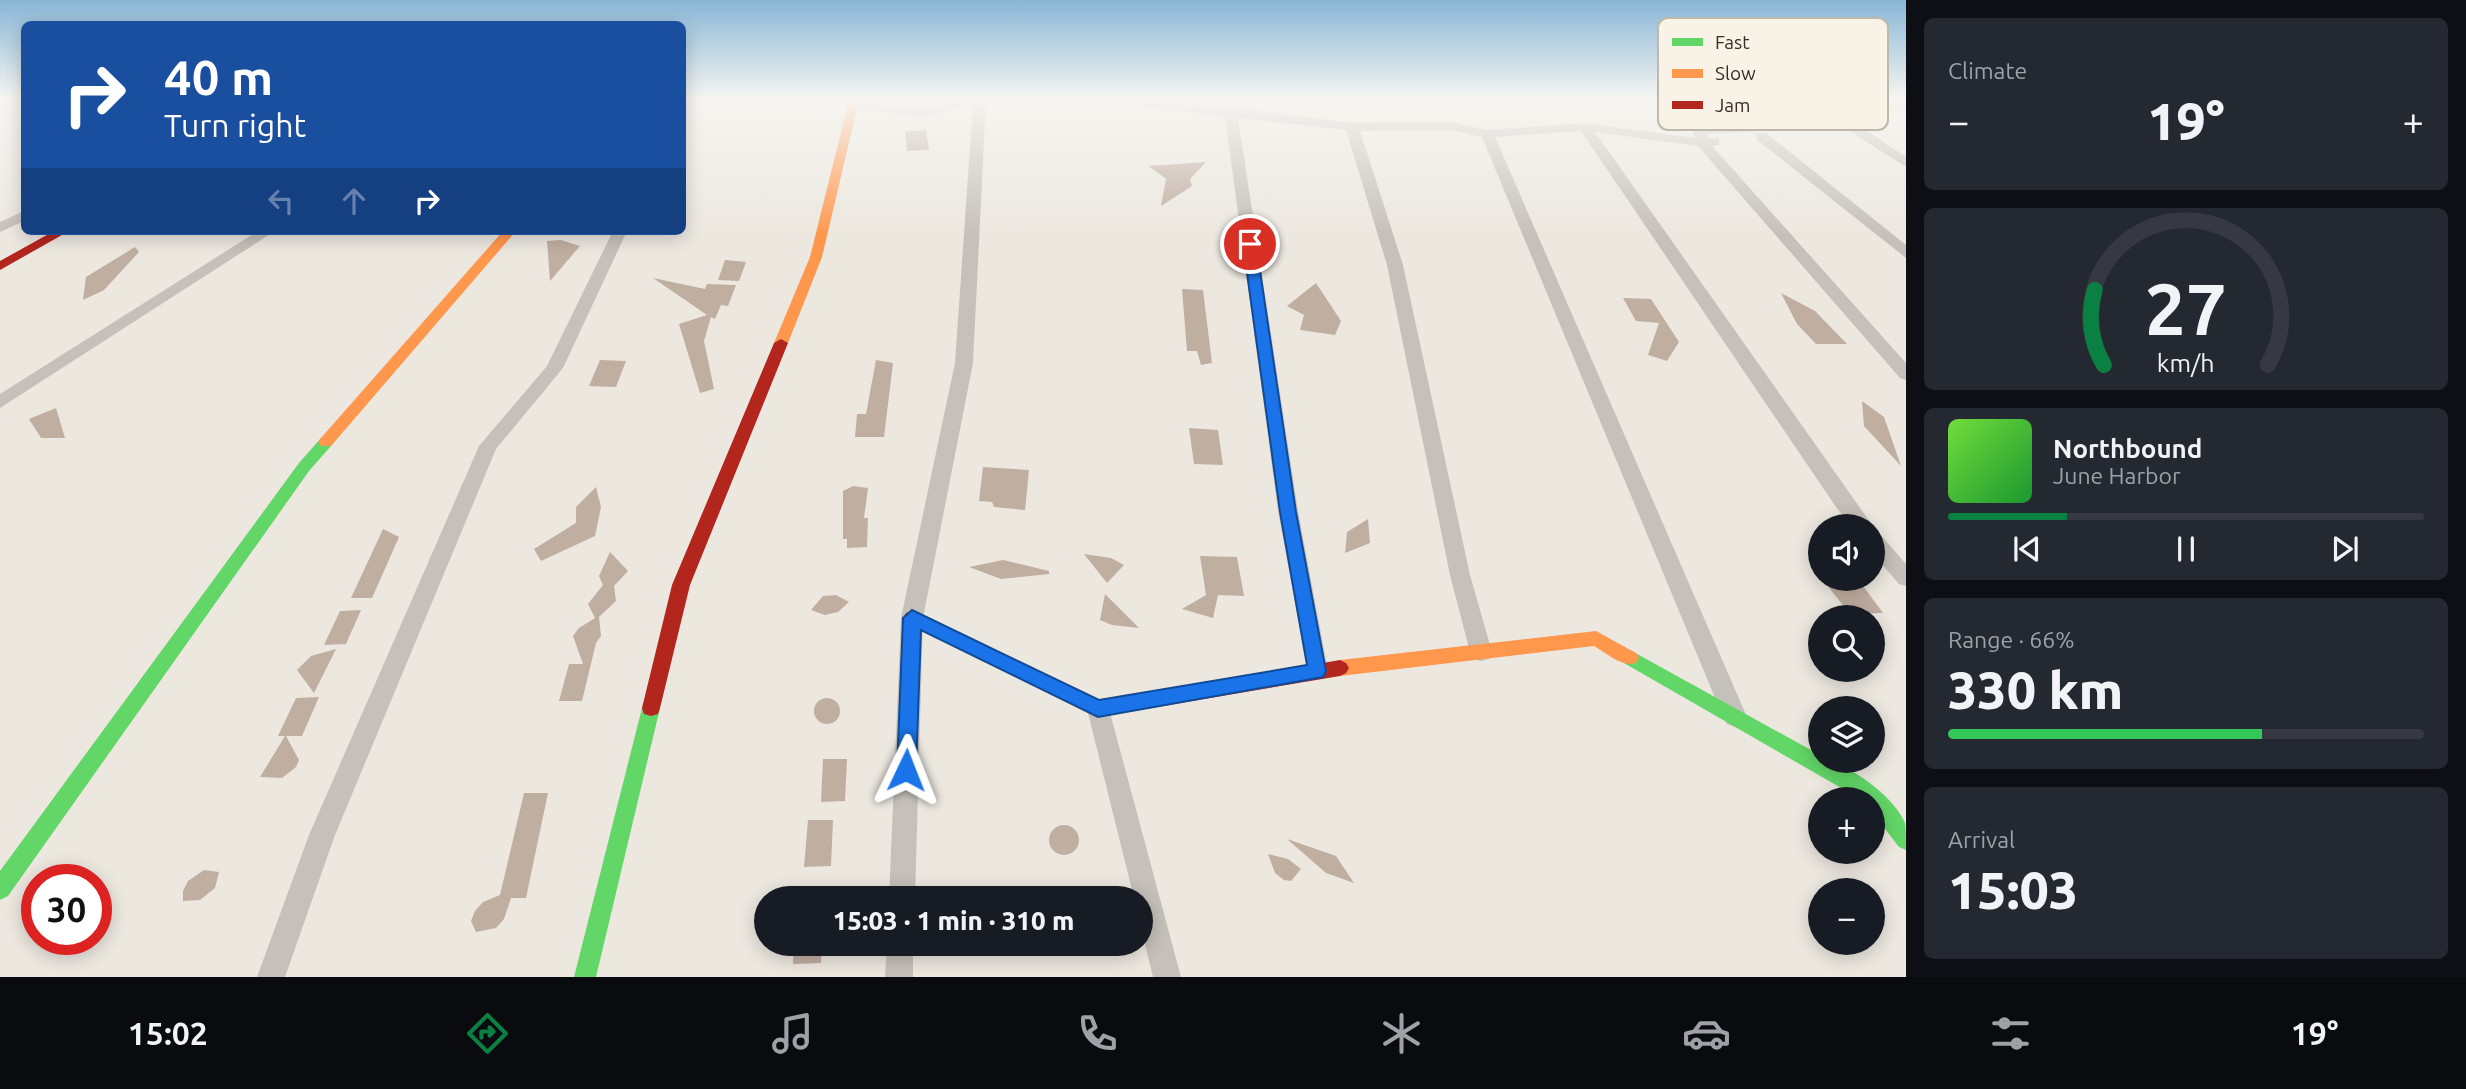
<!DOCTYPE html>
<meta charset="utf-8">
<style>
body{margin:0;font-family:Ubuntu,sans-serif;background:#242831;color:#f1f3f6;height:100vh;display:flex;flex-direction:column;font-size:26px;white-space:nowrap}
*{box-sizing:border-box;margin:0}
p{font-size:23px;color:#9ea1a6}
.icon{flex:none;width:38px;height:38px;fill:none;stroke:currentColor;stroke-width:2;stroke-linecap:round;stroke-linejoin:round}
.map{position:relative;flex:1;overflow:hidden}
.panel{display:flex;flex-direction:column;gap:18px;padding:18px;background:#0d0f14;width:560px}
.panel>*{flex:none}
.hud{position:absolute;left:21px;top:21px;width:665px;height:214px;border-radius:10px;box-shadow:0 4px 18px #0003;background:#1a4fa0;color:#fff;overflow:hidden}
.buttons{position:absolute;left:1808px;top:514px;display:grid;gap:14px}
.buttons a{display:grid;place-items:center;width:77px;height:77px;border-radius:50%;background:#171b24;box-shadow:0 4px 18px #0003;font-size:35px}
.speed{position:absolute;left:21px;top:864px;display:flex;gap:14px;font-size:35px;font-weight:700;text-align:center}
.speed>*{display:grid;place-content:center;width:91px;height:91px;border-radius:50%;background:#171b24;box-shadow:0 4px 18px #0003;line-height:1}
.speed .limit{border:10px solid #d22;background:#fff;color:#111}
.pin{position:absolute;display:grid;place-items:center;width:60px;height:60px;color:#fff;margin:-30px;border:4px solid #fff;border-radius:50%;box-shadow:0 2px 7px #0007}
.me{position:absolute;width:77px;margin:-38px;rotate:2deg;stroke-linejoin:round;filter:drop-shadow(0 0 5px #0008)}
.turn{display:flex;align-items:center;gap:24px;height:147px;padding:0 28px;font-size:32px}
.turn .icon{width:91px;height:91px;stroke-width:2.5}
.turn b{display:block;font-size:49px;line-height:60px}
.lanes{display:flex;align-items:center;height:66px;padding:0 28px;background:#0003;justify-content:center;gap:35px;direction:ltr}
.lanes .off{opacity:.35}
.big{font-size:52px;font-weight:800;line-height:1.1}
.panel .widget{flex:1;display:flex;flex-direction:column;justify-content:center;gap:10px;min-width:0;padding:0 24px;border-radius:10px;background:#242831}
.panel .dial{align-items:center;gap:0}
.dial svg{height:182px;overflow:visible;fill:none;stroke:#363941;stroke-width:7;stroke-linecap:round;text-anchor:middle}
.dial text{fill:#f1f3f6;stroke:none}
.song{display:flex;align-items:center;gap:21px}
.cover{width:84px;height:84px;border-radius:10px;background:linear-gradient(135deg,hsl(100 70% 55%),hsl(130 70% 35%))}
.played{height:7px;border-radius:4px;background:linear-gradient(90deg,#0b8043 25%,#363941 25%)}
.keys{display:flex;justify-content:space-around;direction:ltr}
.heat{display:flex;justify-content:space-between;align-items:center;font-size:38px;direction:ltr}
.charge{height:10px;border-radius:5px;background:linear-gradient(90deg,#34c759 66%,#363941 0)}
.trip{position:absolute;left:754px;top:886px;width:399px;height:70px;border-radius:35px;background:#171b24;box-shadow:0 4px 18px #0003;font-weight:800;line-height:70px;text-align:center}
.tabs{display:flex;height:112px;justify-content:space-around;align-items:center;background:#090b0e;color:#9ea1a6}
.tabs .icon{width:49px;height:49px}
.tabs .current{color:#0b8043}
.tabs b{font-size:32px;color:#f1f3f6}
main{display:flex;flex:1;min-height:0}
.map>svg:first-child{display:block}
</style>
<main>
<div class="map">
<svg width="1906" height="977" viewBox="0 0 1906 977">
<rect width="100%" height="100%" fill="#ece8e0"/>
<!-- building -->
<g fill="#c0aea1">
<polygon points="926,130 929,150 907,151 905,131"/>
<polygon points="1206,162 1190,179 1192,186 1161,206 1166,179 1149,166"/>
<polygon points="561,240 580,246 550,281 547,241"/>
<polygon points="135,247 139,252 104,290 83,300 86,277"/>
<polygon points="725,260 746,262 739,281 718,280"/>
<polygon points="653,278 705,289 707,284 736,285 728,306 721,305 715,319 711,317 704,341 714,389 700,393 679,324 707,315"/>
<polygon points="1316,283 1341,321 1335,335 1300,330 1304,315 1287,306"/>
<polygon points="1182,289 1203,290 1212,363 1201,365 1197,351 1187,351"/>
<polygon points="1781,293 1815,311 1847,344 1816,344 1797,324"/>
<polygon points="1623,298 1651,299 1679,342 1667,361 1648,355 1659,323 1636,321"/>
<polygon points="600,360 626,361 616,387 589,386"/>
<polygon points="876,360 893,363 884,437 855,437 857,414 866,414"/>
<polygon points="1862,401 1884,417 1901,466 1864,426"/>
<polygon points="56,408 65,438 41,438 29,419"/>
<polygon points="1189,428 1218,430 1223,465 1194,464"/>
<polygon points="983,467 1029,470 1025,510 994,507 992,502 979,501"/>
<polygon points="853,486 868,488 864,518 868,518 867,547 847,548 847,539 843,539 843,491"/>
<polygon points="596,487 601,507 595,536 541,561 534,549 576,523 576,507"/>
<polygon points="1368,519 1370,543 1345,553 1347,532"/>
<polygon points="383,529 399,537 372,598 351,598"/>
<polygon points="610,552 628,571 614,586 616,601 599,617 601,636 596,643 582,701 559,701 569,664 583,664 573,636 579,628 595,618 588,604 603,585 599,576"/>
<polygon points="1084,554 1111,558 1124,565 1107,583"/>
<polygon points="1200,556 1237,557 1244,596 1218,595 1213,618 1182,609 1206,595"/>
<polygon points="1003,560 1049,571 1049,574 1001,579 969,567"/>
<polygon points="1822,579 1858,579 1883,613 1850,614"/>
<polygon points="1105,594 1139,628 1112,625 1100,620"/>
<polygon points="836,595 849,602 838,612 825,615 811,610 823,596"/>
<polygon points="361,610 346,644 324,645 340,611"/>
<polygon points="336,649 314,693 297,670 311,656"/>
<polygon points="319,697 302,736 286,736 299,760 296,767 282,778 260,777 285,736 278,736 296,698"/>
<circle cx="827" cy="711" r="13"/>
<polygon points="823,759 847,759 845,801 821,802"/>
<polygon points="524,793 548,793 526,898 511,898 504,919 496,928 476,932 471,921 475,911 483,902 500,895"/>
<polygon points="808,820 833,820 831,866 804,867"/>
<circle cx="1064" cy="840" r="15"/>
<polygon points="1287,839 1336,856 1354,883 1326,873"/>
<polygon points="1268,854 1288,859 1301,869 1291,881 1284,880 1275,873"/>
<polygon points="204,870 219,872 215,888 200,900 183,901 183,891 188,881"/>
<polygon points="794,943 822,943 821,963 793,964"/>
</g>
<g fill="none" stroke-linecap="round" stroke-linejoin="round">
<!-- street -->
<g fill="#c5c0b9" fill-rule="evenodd">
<polygon points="682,99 694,99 682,109"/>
<polygon points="833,99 925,109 965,99 986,99 973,363 923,618 915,898 889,898 901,618 955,363 973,104 925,117 853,108"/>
<polygon points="1102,99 1139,99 1231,107 1352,123 1449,122 1487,130 1585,123 1695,138 1693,130 1700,126 1844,118 1906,100 1906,108 1855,123 1906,157 1906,167 1842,126 1707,134 1708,138 1719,139 1719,145 1712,146 1906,363 1906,380 1900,378 1698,146 1595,132 1870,522 1873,527 1872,528 1852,527 1836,507 1581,131 1495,137 1747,717 1743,724 1735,727 1727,724 1723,717 1482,137 1449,130 1360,131 1403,265 1470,575 1492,652 1489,659 1481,661 1473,659 1470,652 1450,575 1387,265 1346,130 1238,118 1298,511 1328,671 1325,678 1317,680 1309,678 1278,511 1225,116 1108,103"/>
<polygon points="1756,133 1766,133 1906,245 1906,258 1756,139"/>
<polygon points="24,211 24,221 0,232 0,222"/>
<polygon points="258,231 275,231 0,408 0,394"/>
<polygon points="613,231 627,231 563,368 496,449 335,835 285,977 257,977 309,835 479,446 547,366"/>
<polygon points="1872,530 1879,533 1906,564 1906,586 1899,584 1872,553"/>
<polygon points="1098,699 1106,702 1109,709 1181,977 1153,977 1141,928 1141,898 1134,898 1087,709 1090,702"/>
<polygon points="887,943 913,943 913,977 885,977"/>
</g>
<!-- fast -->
<g fill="#63d668" fill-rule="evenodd">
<polygon points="326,437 334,442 331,446 309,471 8,896 0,900 0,871 299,463 321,438"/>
<path d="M1630,650L1820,755V761C1847,761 1895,797 1905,823C1906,830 1906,842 1906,850L1899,847L1872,812V800H1862L1624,663L1621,658L1624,653Z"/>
<polygon points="651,700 658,702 660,708 596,977 574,977 642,708 644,702"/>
</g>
<!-- slow -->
<g fill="#ff974d" fill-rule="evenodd">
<polygon points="853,101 858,104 822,257 788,343 786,346 776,346 774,343 810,257 848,104"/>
<polygon points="503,231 516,231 331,446 321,446 318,442 321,438"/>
<path d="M1596,631L1636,653L1639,658L1636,663C1623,668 1606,653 1594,646L1340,676L1334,673L1331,668L1334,663L1340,660Z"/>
</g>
<!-- jam -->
<g fill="#b3261e" fill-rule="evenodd">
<polygon points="54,231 69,231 0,270 0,261"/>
<polygon points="781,339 788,343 690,585 660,708 658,714 651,716 644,714 642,708 672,585 774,343"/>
<polygon points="912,611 1099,701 1340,660 1346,663 1349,668 1346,673 1340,676 1098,717 906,623 903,618 906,613"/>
</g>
</g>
<!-- sky -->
<linearGradient id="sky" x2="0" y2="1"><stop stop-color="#89b6d7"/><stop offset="0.42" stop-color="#f6f5f1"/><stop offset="1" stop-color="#f6f5f1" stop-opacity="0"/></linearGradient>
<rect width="1906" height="235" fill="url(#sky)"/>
<!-- route -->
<polygon fill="#1a73e8" stroke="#114b97" stroke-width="2" points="1250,241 1256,244 1296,512 1326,671 1323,677 1098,717 921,630 916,770 914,777 906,779 899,777 897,770 903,618 912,610 1099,700 1307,665 1280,512 1243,244"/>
<!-- legend -->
<rect x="1658" y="18" width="230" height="112" rx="10" fill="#f9f3e7" stroke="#beb8ad" stroke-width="2"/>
<rect x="1672" y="38" width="31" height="8" fill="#63d668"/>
<rect x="1672" y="69" width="31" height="9" fill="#ff974d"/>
<rect x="1672" y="101" width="31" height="8" fill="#b3261e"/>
<g font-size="19" fill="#362d27">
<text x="1715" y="49">Fast</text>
<text x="1715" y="80">Slow</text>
<text x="1715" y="112">Jam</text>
</g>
</svg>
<div class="buttons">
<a><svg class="icon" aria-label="sound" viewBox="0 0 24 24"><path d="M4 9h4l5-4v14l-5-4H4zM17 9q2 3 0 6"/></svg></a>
<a><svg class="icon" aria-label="search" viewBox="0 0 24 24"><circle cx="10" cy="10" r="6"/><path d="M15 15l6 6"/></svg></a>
<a><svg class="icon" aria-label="layers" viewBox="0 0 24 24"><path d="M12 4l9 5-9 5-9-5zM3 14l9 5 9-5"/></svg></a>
<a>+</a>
<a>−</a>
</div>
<div class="speed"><div class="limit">30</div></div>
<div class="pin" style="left:1250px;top:244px;background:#d93025"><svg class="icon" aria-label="arrive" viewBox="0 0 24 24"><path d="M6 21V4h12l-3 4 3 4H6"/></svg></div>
<svg class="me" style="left:906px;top:770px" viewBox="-20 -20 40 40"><path d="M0-17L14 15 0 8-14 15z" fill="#1a73e8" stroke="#fff" stroke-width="4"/></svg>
<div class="trip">15:03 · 1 min · 310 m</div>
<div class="hud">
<div class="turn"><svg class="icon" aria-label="right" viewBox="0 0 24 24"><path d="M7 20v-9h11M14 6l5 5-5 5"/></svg><div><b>40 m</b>Turn right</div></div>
<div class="lanes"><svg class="icon off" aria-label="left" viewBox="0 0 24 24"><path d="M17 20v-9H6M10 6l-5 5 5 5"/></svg><svg class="icon off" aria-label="ahead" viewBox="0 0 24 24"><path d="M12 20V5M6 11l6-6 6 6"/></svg><svg class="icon" aria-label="right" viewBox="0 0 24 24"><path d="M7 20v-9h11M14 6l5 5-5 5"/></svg></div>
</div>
</div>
<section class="panel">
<div class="widget"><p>Climate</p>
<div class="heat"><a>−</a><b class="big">19°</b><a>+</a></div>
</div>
<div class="widget dial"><svg viewBox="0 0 100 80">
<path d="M14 69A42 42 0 1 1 86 69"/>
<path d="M14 69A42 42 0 0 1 10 36" stroke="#0b8043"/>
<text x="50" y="56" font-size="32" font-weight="700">27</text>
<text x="50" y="72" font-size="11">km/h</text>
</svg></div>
<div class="widget">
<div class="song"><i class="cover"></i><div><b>Northbound</b><p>June Harbor</p></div></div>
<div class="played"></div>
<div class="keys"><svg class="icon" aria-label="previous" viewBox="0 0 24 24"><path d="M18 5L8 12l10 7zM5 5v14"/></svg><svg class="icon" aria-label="pause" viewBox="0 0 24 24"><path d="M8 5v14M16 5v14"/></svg><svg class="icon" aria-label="next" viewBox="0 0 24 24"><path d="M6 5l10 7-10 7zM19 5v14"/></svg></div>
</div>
<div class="widget"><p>Range · 66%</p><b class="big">330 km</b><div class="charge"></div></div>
<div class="widget"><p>Arrival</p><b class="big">15:03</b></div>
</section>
</main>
<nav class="tabs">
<b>15:02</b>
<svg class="icon current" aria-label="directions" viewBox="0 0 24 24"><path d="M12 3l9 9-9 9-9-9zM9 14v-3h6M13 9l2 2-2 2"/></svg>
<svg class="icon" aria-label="music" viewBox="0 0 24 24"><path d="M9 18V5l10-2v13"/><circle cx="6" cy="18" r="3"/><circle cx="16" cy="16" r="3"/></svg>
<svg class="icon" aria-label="phone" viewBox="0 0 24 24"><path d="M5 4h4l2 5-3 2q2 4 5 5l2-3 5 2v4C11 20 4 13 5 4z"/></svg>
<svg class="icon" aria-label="climate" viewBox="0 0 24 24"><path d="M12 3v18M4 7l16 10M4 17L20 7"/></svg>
<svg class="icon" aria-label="car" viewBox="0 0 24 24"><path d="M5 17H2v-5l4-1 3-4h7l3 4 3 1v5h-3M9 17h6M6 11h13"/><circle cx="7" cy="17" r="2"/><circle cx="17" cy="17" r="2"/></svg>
<svg class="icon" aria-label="filters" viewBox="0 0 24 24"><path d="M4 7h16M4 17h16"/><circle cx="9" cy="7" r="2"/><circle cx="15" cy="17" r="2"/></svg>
<b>19°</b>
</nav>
